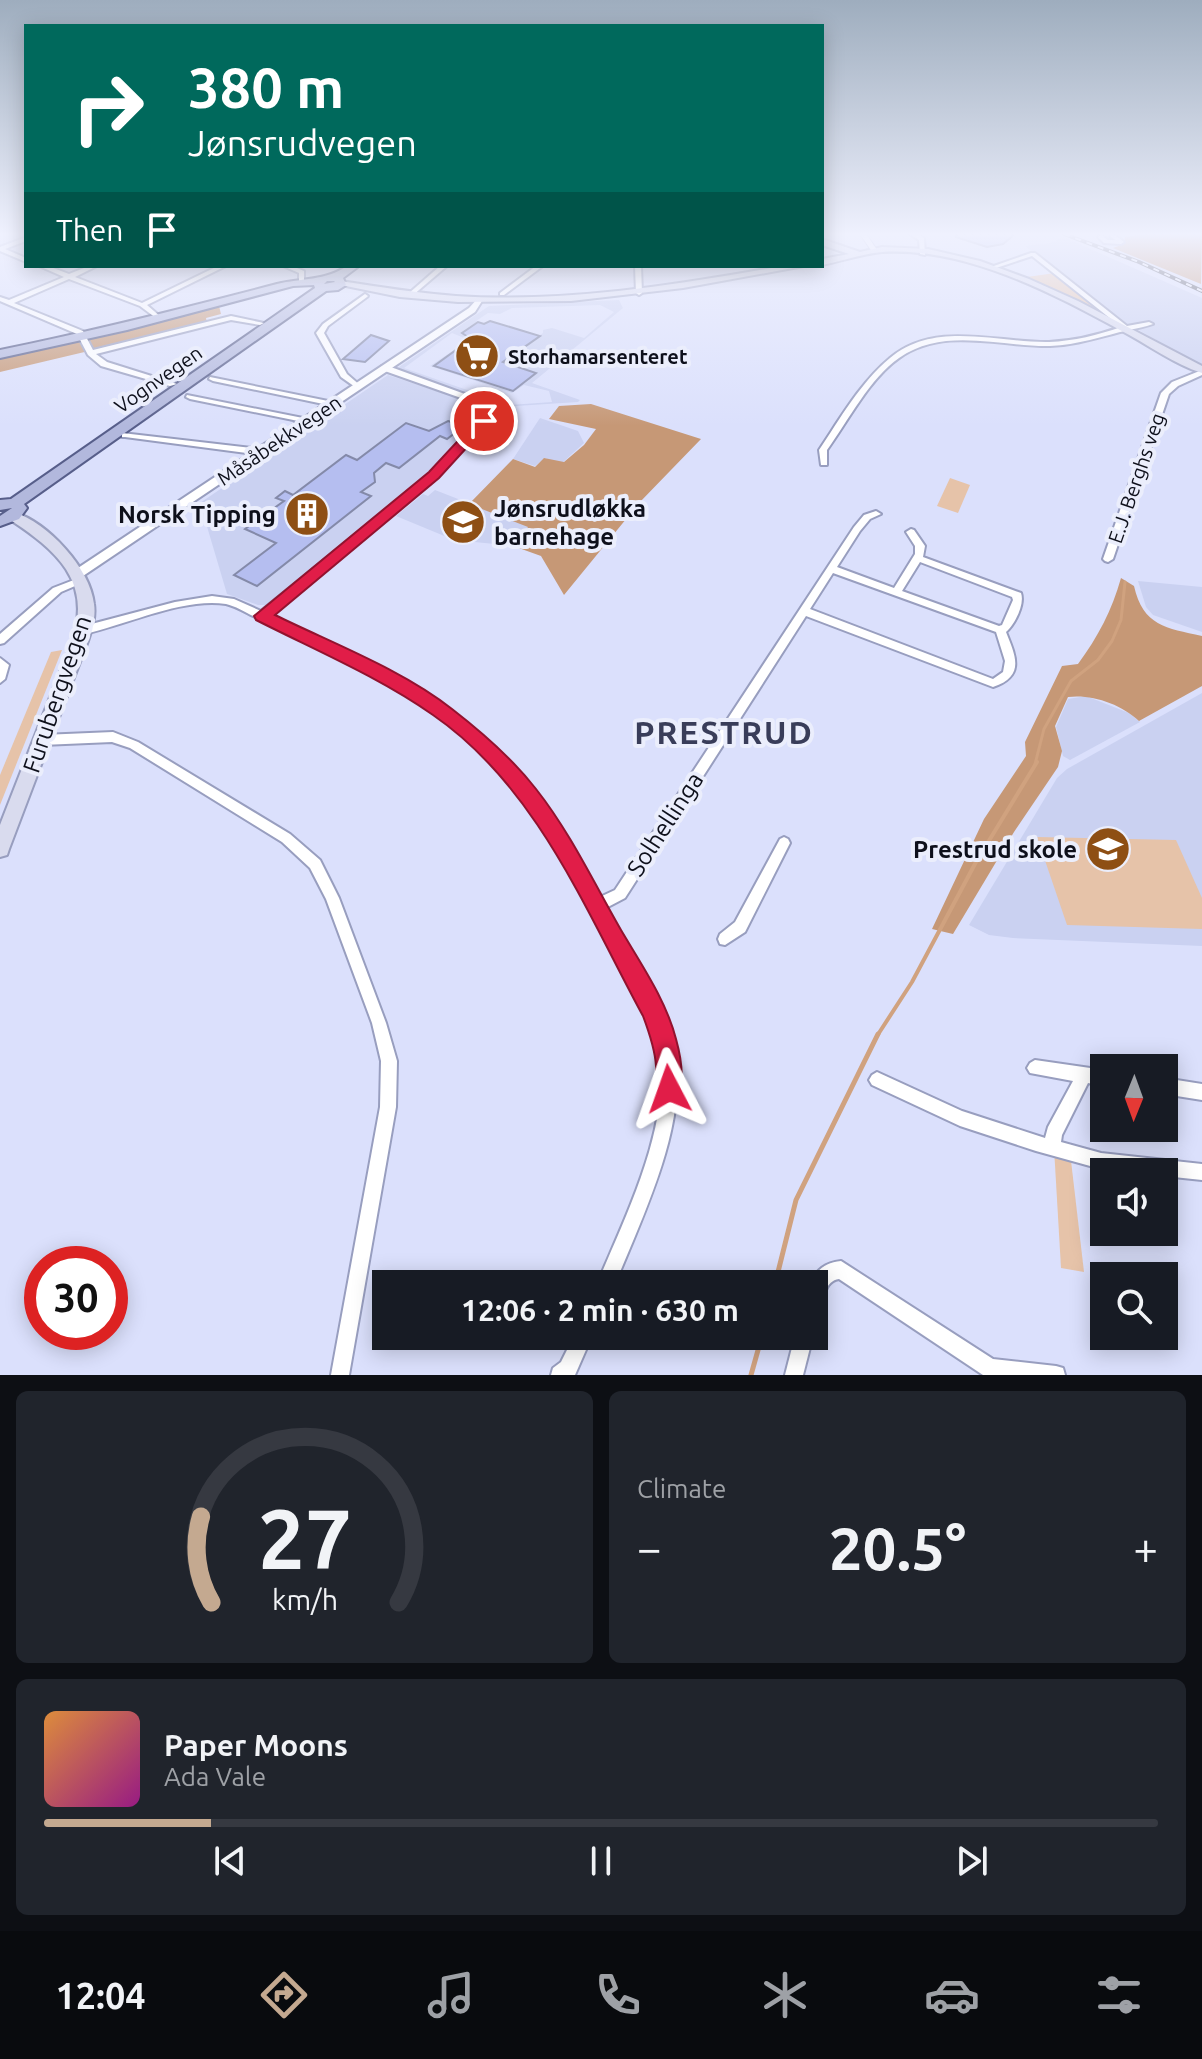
<!DOCTYPE html>
<meta charset="utf-8">
<style>
body{margin:0;font-family:Ubuntu,sans-serif;background:#20242c;color:#f1f3f6;height:100vh;display:flex;flex-direction:column;font-size:30px;white-space:nowrap}
*{box-sizing:border-box;margin:0}
p{font-size:26px;color:#9ea1a6}
.icon{flex:none;width:44px;height:44px;fill:none;stroke:currentColor;stroke-width:2;stroke-linecap:round;stroke-linejoin:round}
.map{position:relative;height:1375px;overflow:hidden}
.drawer{display:flex;flex-direction:column;gap:16px;padding:16px;background:#0d0f14;flex:1}
.drawer>*{flex:none}
.hud{position:absolute;left:24px;top:24px;width:800px;height:244px;border-radius:0px;box-shadow:0 4px 20px #0003;background:#00695c;color:#fff;overflow:hidden}
.needle{width:52px;rotate:181deg}
.tools{position:absolute;left:1090px;top:1054px;display:grid;gap:16px}
.tools a{display:grid;place-items:center;width:88px;height:88px;border-radius:0px;background:#171b24;box-shadow:0 4px 20px #0003;font-size:40px}
.speed{position:absolute;left:24px;top:1246px;display:flex;gap:16px;font-size:40px;font-weight:700;text-align:center}
.speed>*{display:grid;place-content:center;width:104px;height:104px;border-radius:50%;background:#171b24;box-shadow:0 4px 20px #0003;line-height:1}
.speed .limit{border:12px solid #d22;background:#fff;color:#111}
.pin{position:absolute;display:grid;place-items:center;width:68px;height:68px;color:#fff;margin:-34px;border:4px solid #fff;border-radius:50%;box-shadow:0 2px 8px #0007}
.me{position:absolute;width:88px;margin:-44px;rotate:356deg;stroke-linejoin:round;filter:drop-shadow(0 0 6px #0008)}
.turn{display:flex;align-items:center;gap:28px;height:168px;padding:0 32px;font-size:36px}
.turn .icon{width:104px;height:104px;stroke-width:2.5}
.turn b{display:block;font-size:56px;line-height:68px}
.then{display:flex;align-items:center;height:76px;padding:0 32px;background:#0003;gap:16px;font-size:30px}
.big{font-size:60px;font-weight:700;line-height:1.1}
.drawer .widget{flex:1;display:flex;flex-direction:column;justify-content:center;gap:12px;min-width:0;padding:0 28px;border-radius:12px;background:#20242c}
.drawer .dial{align-items:center;gap:0}
.dial svg{height:208px;overflow:visible;fill:none;stroke:#363941;stroke-width:7;stroke-linecap:round;text-anchor:middle}
.dial text{fill:#f1f3f6;stroke:none}
.song{display:flex;align-items:center;gap:24px}
.cover{width:96px;height:96px;border-radius:12px;background:linear-gradient(135deg,hsl(30 70% 55%),hsl(310 70% 35%))}
.played{height:8px;border-radius:4px;background:linear-gradient(90deg,#c4a990 15%,#363941 15%)}
.keys{display:flex;justify-content:space-around;direction:ltr}
.heat{display:flex;justify-content:space-between;align-items:center;font-size:44px;direction:ltr}
.drawer .tiles{flex:1;display:grid;gap:16px;grid-template-columns:1fr 1fr}
.widget:last-child{grid-column:span 2}
.trip{position:absolute;left:372px;top:1270px;width:456px;height:80px;border-radius:0px;background:#171b24;box-shadow:0 4px 20px #0003;font-weight:700;line-height:80px;text-align:center}
.dock{display:flex;height:128px;justify-content:space-around;align-items:center;background:#090b0e;color:#9ea1a6}
.dock .icon{width:56px;height:56px}
.dock .active{color:#c4a990}
.dock b{font-size:36px;color:#f1f3f6}
.map>svg:first-child{display:block}
</style>
<div class="map">
<svg width="1202" height="1375" viewBox="0 0 1202 1375">
<rect width="100%" height="100%" fill="#dbe0fc"/>
<!-- built -->
<g fill="#cad1f1" fill-rule="evenodd">
<polygon points="1063,237 1202,298 1202,366 1121,320 1025,246 1051,243"/>
<path d="M619,300L623,308L532,383L580,400L578,402L500,407L396,369L489,306ZM600,305L614,312L584,338L552,328L543,330V333L511,356L506,355L497,361L529,380L525,383L499,388L434,365L471,339L463,332L477,322L484,324L476,321L488,313L500,314L512,308ZM452,333L469,340L430,366L512,393L524,385L549,391L552,402L510,405L404,368Z"/>
<polygon points="388,375 477,404 482,414 422,479 268,605 258,605 227,594 200,503"/>
<polygon points="540,418 578,431 584,443 561,464 545,458 535,466 513,459"/>
<polygon points="435,490 530,527 515,546 454,540 396,516 423,494 428,496"/>
<polygon points="1138,581 1202,587 1202,632 1153,615 1146,607"/>
<polygon points="1202,693 1202,946 1013,938 989,935 969,925 1057,778 1067,769"/>
<polygon points="1086,696 1129,713 1140,722 1070,760 1063,756 1056,727 1068,699"/>
</g>
<!-- green -->
<g fill="#e6c3a9">
<polygon points="1055,273 1114,321 1027,277"/>
<polygon points="950,478 970,485 958,513 937,506"/>
<polygon points="62,650 0,805 0,775 51,652"/>
<polygon points="1037,837 1176,840 1202,898 1202,929 1067,925"/>
<polygon points="1054,1148 1070,1152 1084,1272 1061,1268"/>
</g>
<!-- forest -->
<g fill="#c69876">
<polygon points="1145,234 1202,234 1201,284 1113,248 1124,244 1125,237"/>
<polygon points="219,306 221,314 206,318 207,323 0,372 0,357 134,329"/>
<polygon points="591,404 701,439 640,502 564,595 541,556 516,547 528,527 469,504 513,459 535,467 544,458 564,462 584,445 596,429 549,419 559,406"/>
<path d="M1121,578L1134,586C1143,626 1166,628 1202,636V686L1139,721C1121,704 1092,694 1068,697L1055,726L1062,751L1058,767L1014,832L953,934L932,929L984,819L1026,756L1025,742L1062,666L1078,664C1098,637 1112,610 1121,578Z"/>
</g>
<g fill="none" stroke-linecap="round" stroke-linejoin="round">
<!-- stream-far2 -->
<polyline stroke="#d0a27f" stroke-width="3" points="1035,764 1044,729 1071,681 1098,660 1112,641 1121,620 1125,582"/>
<!-- stream-far1 -->
<polyline stroke="#d0a27f" stroke-width="4" points="877,1036 912,982 976,862 1037,762"/>
<!-- stream -->
<g stroke="#d0a27f" stroke-width="5">
<polyline points="775,1284 796,1200 878,1034"/>
<polyline points="751,1375 762,1336"/>
</g>
</g>
<!-- building -->
<g fill="#b5bef0" stroke="#848aa9" stroke-width="2">
<polygon points="957,234 1015,234 1003,244 987,247 956,237"/>
<polygon points="490,321 540,336 503,362 536,373 513,391 434,366 471,339 462,333 478,322 484,324"/>
<polygon points="371,335 389,341 365,362 343,359"/>
<polygon points="448,421 464,426 447,439 440,436 399,468 386,463 374,473 375,482 361,492 371,496 257,586 234,575 276,543 245,529 284,501 276,498 285,491 293,495 346,455 357,460 406,423 429,431"/>
</g>
<g fill="none" stroke-linecap="round" stroke-linejoin="round">
<!-- pedestrian casing -->
<g stroke="#989ebf" stroke-width="7">
<polyline id="pedestrian" points="863,234 874,250"/>
</g>
<!-- minor casing -->
<g stroke="#989ebf" stroke-width="4">
<g id="minor">
<polygon points="910,234 917,234 924,238 925,255 920,254 919,240"/>
<polygon points="1101,235 1108,240 1115,240 1110,236 1115,235 1124,242 1121,244 1104,243 1098,237"/>
<polygon points="26,237 26,241 5,249 26,258 26,262 0,251 0,247"/>
<path d="M1031,253H1035L1127,326L1149,322L1153,324C1145,327 1137,328 1129,330C1102,336 1078,345 1050,346C1000,347 944,326 899,358C870,378 848,421 827,450V465H821L819,450C840,419 860,383 890,358C935,320 997,343 1049,342C1074,341 1098,335 1121,327L1032,256L996,268L991,267Z"/>
<polygon points="39,266 48,266 69,274 89,266 97,266 75,277 142,303 218,266 226,266 147,305 162,318 163,319 160,321 140,306 69,279 14,303 83,331 93,350 231,316 264,323 260,325 231,320 96,354 107,362 177,384 170,386 101,366 88,355 77,334 0,301 0,297 9,300 64,277"/>
<polygon points="283,266 292,266 304,271 304,282 299,281 299,273"/>
<polygon points="440,266 447,266 412,296 408,296 408,294"/>
<polygon points="536,266 543,266 504,295 500,295 500,293"/>
<polygon points="635,266 641,266 642,293 639,295 636,293"/>
<polygon points="365,294 368,296 367,297 328,326 324,333 347,374 362,387 358,389 341,377 316,333 323,324"/>
<path d="M382,366H388L484,401L490,417L437,477L270,615C346,650 428,685 490,744C536,787 569,843 600,897L615,890L854,527L864,515L876,511L881,514L870,519L860,531L837,567L894,588L915,554V546L906,532L911,529L914,530L925,546L923,557L1021,593C1025,604 1015,624 1006,632C1016,657 1025,676 993,687L806,616L625,898L606,908C629,951 663,1002 674,1051C690,1121 641,1220 615,1284H597C625,1217 676,1117 657,1044C651,1022 641,1002 630,982C618,958 606,935 594,911L591,910L590,905C560,850 527,795 482,751C433,703 370,671 308,642C290,633 272,625 253,616C245,612 235,606 226,604C184,597 126,625 84,634L79,630L84,626L175,602L212,596L234,599L261,611L431,473L482,417L478,404L382,370ZM920,562L1012,597L1013,600L1002,625L999,626L902,591ZM833,573L996,632L1005,661L1003,672L993,679L810,609Z"/>
<polygon points="1202,370 1202,375 1178,386 1169,394 1113,559 1108,562 1105,561 1103,559 1161,393 1172,382"/>
<polygon points="210,377 333,402 337,404 333,406 213,381 209,379"/>
<polygon points="187,395 308,419 312,421 308,423 190,399 186,397"/>
<polygon points="122,433 261,449 265,452 261,455 125,437 122,437"/>
<polygon points="79,578 82,579 84,581 82,583 61,592 4,643 0,644 0,634 53,588"/>
<polygon points="0,658 9,665 5,679 0,683"/>
<polygon points="113,732 138,742 290,834 320,860 339,898 386,1023 397,1061 396,1107 349,1375 331,1375 380,1107 381,1061 372,1023 326,899 310,868 282,842 130,748 112,742 42,745 38,743 36,740 38,737 42,735"/>
<polygon points="784,837 788,839 790,843 745,932 725,945 720,944 718,939 720,934 735,922 780,839"/>
<polygon points="1035,1060 1104,1070 1104,1086 1088,1083 1062,1135 1061,1142 1101,1153 1202,1164 1202,1180 1164,1176 1164,1172 1127,1172 1101,1169 1036,1151 960,1126 872,1085 869,1080 872,1075 877,1072 962,1111 1045,1138 1048,1127 1073,1081 1030,1073 1027,1068 1030,1063"/>
<polygon points="1164,1078 1202,1084 1202,1100 1164,1094"/>
<path d="M841,1261L993,1359L1056,1366L1063,1368L1065,1375H983L839,1279C825,1281 825,1296 820,1307L814,1310V1284H810C817,1269 825,1263 841,1261Z"/>
<polygon points="574,1336 592,1336 575,1375 551,1375 553,1368 561,1362"/>
<polygon points="795,1336 813,1336 803,1375 785,1375"/>
</g>
</g>
<!-- tertiary casing -->
<g stroke="#989ebf" stroke-width="4">
<polygon id="tertiary" points="478,298 482,301 475,312 80,578 72,578 70,575 72,572 469,308"/>
</g>
<!-- secondary casing -->
<g stroke="#989ebf" stroke-width="4">
<g id="secondary">
<path d="M822,239L860,252L882,247L928,249L980,261L1029,279L1078,301L1202,366V373C1174,364 1147,344 1120,330C1050,292 965,247 882,252C862,254 842,261 822,265V259L849,254L822,245Z"/>
<path d="M783,266H804L683,288L571,301L458,302L400,297L336,284L341,281C379,287 417,293 456,296C566,303 676,285 783,266Z"/>
<path d="M14,512C48,523 90,568 94,604C96,617 92,629 88,641L9,849L7,855L0,857V825L72,641C93,581 56,550 9,519V513Z"/>
</g>
</g>
<!-- primary casing -->
<g stroke="#575e8a" stroke-width="4">
<path id="primary" d="M347,266H359L343,278L346,285L338,290L326,291L24,504L27,508L19,519L0,526V516L12,508L0,510V500L11,499L315,288L314,285L293,286L127,330L0,358V350C93,331 185,308 277,284C301,278 326,281 347,266ZM327,281H334L335,282L324,284Z"/>
</g>
<!-- pedestrian -->
<use href="#pedestrian" stroke="#fff" stroke-width="5"/>
<!-- minor -->
<use href="#minor" fill="#fff" fill-rule="evenodd"/>
<!-- tertiary -->
<use href="#tertiary" fill="#fff" fill-rule="evenodd"/>
<!-- secondary -->
<use href="#secondary" fill="#d9dbee" fill-rule="evenodd"/>
<!-- primary -->
<use href="#primary" fill="#b2b8dd" fill-rule="evenodd"/>
<!-- rail casing -->
<g stroke="#464958" stroke-width="4">
<polyline id="rail" points="1064,234 1139,262 1202,291"/>
</g>
<!-- rail -->
<use href="#rail" stroke="#ebeefc" stroke-width="2" stroke-dasharray="6" stroke-linecap="butt"/>
</g>
<!-- sky -->
<linearGradient id="sky" x2="0" y2="1"><stop stop-color="#9eadbe"/><stop offset="0.55" stop-color="#eff1fe"/><stop offset="1" stop-color="#eff1fe" stop-opacity="0"/></linearGradient>
<rect width="1202" height="426" fill="url(#sky)"/>
<!-- route -->
<path fill="#e11d48" stroke="#92132f" stroke-width="2" d="M479,418L491,421L439,478L275,615C332,643 403,670 452,709C483,733 512,758 536,789C570,832 594,883 621,930C641,964 666,1000 676,1039C681,1057 685,1080 678,1098L669,1102L660,1098C655,1087 657,1078 656,1066C655,1049 649,1032 643,1016C585,909 536,786 433,715C379,677 315,650 256,620L254,616L429,472Z"/>
<!-- icons -->
<defs>
<g id="supermarket-disc" transform="scale(2.3)"><circle r="9.5" fill="#8e4f14" stroke="#ebeefc"/><path d="M-6-5.5h2.5l.6 2H6L4.5 2H-2.5L-4.4-4H-6ZM-1.5 3.2a1.3 1.3 0 1 0 .1 0ZM3 3.2a1.3 1.3 0 1 0 .1 0Z" fill="#fff"/></g>
<g id="building-disc" transform="scale(2.3)"><circle r="9.5" fill="#8e4f14" stroke="#ebeefc"/><path d="M-4-6H4V6H1V3H-1V6H-4ZM-2.5-4.3h1.7v1.8h-1.7ZM.8-4.3h1.7v1.8H.8ZM-2.5-1h1.7V.8h-1.7ZM.8-1h1.7V.8H.8Z" fill="#fff"/></g>
<g id="school-disc" transform="scale(2.3)"><circle r="9.5" fill="#8e4f14" stroke="#ebeefc"/><path d="M0-5L7-2L0 1L-7-2ZM-4 1L0 2.5L4 1V4Q0 6-4 4Z" fill="#fff"/></g>
</defs>
<g fill-rule="evenodd">
<use href="#supermarket-disc" x="477" y="356"/>
<use href="#building-disc" x="307" y="514"/>
<use href="#school-disc" x="463" y="522"/>
<use href="#school-disc" x="1108" y="849"/>
</g>
<g text-anchor="middle" dominant-baseline="central" stroke-width="8" stroke-linejoin="round" paint-order="stroke">
<!-- far-poi labels -->
<g font-size="20" font-weight="bold" fill="#0e101b" stroke="#ebeefc" text-anchor="start">
<text x="508" y="356">Storhamarsenteret</text>
</g>
<!-- far-street labels -->
<g font-size="20" fill="#0e101b" stroke="#ebeefc">
<text transform="translate(158 379) rotate(-35)">Vognvegen</text>
<text transform="translate(279 440) rotate(-34)">Måsåbekkvegen</text>
<text transform="translate(1136 478) rotate(-71)">E.J. Berghs veg</text>
</g>
<!-- poi labels -->
<g font-size="24" font-weight="bold" fill="#0e101b" stroke="#ebeefc" text-anchor="end">
<text x="494" y="508" text-anchor="start">Jønsrudløkka<tspan x="494" dy="28">barnehage</tspan></text>
<text x="276" y="514">Norsk Tipping</text>
<text x="1077" y="849">Prestrud skole</text>
</g>
<!-- street labels -->
<g font-size="24" fill="#0e101b" stroke="#ebeefc">
<text transform="translate(57 694) rotate(-71)">Furubergvegen</text>
<text transform="translate(665 824) rotate(-57)">Solhellinga</text>
</g>
<!-- district labels -->
<g font-size="32" font-weight="bold" letter-spacing="2" fill="#393d59" stroke="#ebeefc">
<text x="724" y="732">PRESTRUD</text>
</g>
</g>
</svg>
<div class="tools">
<a><svg class="needle" viewBox="-14 -14 28 28"><path d="M0-13l5 13h-10z" fill="#e53935"/><path d="M0 13l5-13h-10z" fill="#9ea1a6"/></svg></a>
<a><svg class="icon" aria-label="sound" viewBox="0 0 24 24"><path d="M4 9h4l5-4v14l-5-4H4zM17 9q2 3 0 6"/></svg></a>
<a><svg class="icon" aria-label="search" viewBox="0 0 24 24"><circle cx="10" cy="10" r="6"/><path d="M15 15l6 6"/></svg></a>
</div>
<div class="speed"><div class="limit">30</div></div>
<div class="pin" style="left:484px;top:421px;background:#d93025"><svg class="icon" aria-label="arrive" viewBox="0 0 24 24"><path d="M6 21V4h12l-3 4 3 4H6"/></svg></div>
<svg class="me" style="left:669px;top:1089px" viewBox="-20 -20 40 40"><path d="M0-17L14 15 0 8-14 15z" fill="#e11d48" stroke="#fff" stroke-width="4"/></svg>
<div class="trip">12:06 · 2 min · 630 m</div>
<div class="hud">
<div class="turn"><svg class="icon" aria-label="right" viewBox="0 0 24 24"><path d="M7 20v-9h11M14 6l5 5-5 5"/></svg><div><b>380 m</b>Jønsrudvegen</div></div>
<div class="then">Then<svg class="icon" aria-label="arrive" viewBox="0 0 24 24"><path d="M6 21V4h12l-3 4 3 4H6"/></svg></div>
</div>
</div>
<section class="drawer">
<div class="tiles">
<div class="widget dial"><svg viewBox="0 0 100 80">
<path d="M14 69A42 42 0 1 1 86 69"/>
<path d="M14 69A42 42 0 0 1 10 36" stroke="#c4a990"/>
<text x="50" y="56" font-size="32" font-weight="700">27</text>
<text x="50" y="72" font-size="11">km/h</text>
</svg></div>
<div class="widget"><p>Climate</p>
<div class="heat"><a>−</a><b class="big">20.5°</b><a>+</a></div>
</div>
<div class="widget">
<div class="song"><i class="cover"></i><div><b>Paper Moons</b><p>Ada Vale</p></div></div>
<div class="played"></div>
<div class="keys"><svg class="icon" aria-label="previous" viewBox="0 0 24 24"><path d="M18 5L8 12l10 7zM5 5v14"/></svg><svg class="icon" aria-label="pause" viewBox="0 0 24 24"><path d="M8 5v14M16 5v14"/></svg><svg class="icon" aria-label="next" viewBox="0 0 24 24"><path d="M6 5l10 7-10 7zM19 5v14"/></svg></div>
</div>
</div>
</section>
<nav class="dock">
<b>12:04</b>
<svg class="icon active" aria-label="directions" viewBox="0 0 24 24"><path d="M12 3l9 9-9 9-9-9zM9 14v-3h6M13 9l2 2-2 2"/></svg>
<svg class="icon" aria-label="music" viewBox="0 0 24 24"><path d="M9 18V5l10-2v13"/><circle cx="6" cy="18" r="3"/><circle cx="16" cy="16" r="3"/></svg>
<svg class="icon" aria-label="phone" viewBox="0 0 24 24"><path d="M5 4h4l2 5-3 2q2 4 5 5l2-3 5 2v4C11 20 4 13 5 4z"/></svg>
<svg class="icon" aria-label="climate" viewBox="0 0 24 24"><path d="M12 3v18M4 7l16 10M4 17L20 7"/></svg>
<svg class="icon" aria-label="car" viewBox="0 0 24 24"><path d="M5 17H2v-5l4-1 3-4h7l3 4 3 1v5h-3M9 17h6M6 11h13"/><circle cx="7" cy="17" r="2"/><circle cx="17" cy="17" r="2"/></svg>
<svg class="icon" aria-label="filters" viewBox="0 0 24 24"><path d="M4 7h16M4 17h16"/><circle cx="9" cy="7" r="2"/><circle cx="15" cy="17" r="2"/></svg>
</nav>
